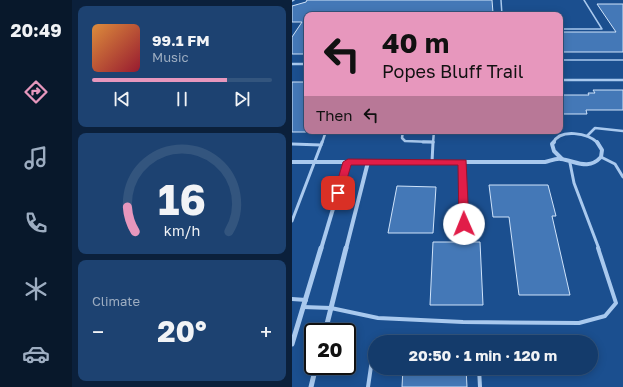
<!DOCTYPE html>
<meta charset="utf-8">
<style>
body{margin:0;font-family:"Golos Text",sans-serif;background:#1d4271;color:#f1f3f6;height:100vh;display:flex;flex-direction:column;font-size:15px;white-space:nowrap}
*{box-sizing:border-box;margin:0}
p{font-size:13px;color:#9dadc1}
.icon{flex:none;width:22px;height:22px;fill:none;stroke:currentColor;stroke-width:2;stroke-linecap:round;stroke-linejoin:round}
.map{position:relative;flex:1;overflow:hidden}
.side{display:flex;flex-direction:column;gap:6px;padding:6px;background:#0b203b;width:220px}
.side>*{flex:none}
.banner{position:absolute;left:12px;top:12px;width:259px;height:122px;border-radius:8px;box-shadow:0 2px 10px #0003,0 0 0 1px #33557e;background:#e797bd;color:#111;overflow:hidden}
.speed{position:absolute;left:12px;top:323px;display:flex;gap:8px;font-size:20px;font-weight:700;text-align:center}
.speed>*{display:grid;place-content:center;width:52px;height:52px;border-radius:50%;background:#143b6b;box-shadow:0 2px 10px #0003,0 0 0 1px #33557e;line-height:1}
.speed .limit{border:2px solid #111;border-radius:6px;background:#fff;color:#111}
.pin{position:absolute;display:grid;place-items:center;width:34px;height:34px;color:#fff;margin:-17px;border-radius:8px;box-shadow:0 2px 6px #0006}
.me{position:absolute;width:44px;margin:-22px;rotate:359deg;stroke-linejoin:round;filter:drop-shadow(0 0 3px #0008)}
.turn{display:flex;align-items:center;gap:14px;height:84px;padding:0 12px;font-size:18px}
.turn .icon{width:52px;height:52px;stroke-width:2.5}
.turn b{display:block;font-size:28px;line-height:34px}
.then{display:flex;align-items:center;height:38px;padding:0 12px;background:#0003;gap:8px;font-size:15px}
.big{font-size:30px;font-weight:700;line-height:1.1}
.side .card{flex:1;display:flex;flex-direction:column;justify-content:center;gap:6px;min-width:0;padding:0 14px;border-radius:8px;background:#1d4271}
.side .dial{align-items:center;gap:0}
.dial svg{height:104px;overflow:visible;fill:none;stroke:#33557e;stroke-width:7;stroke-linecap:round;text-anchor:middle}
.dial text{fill:#f1f3f6;stroke:none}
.song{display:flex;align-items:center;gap:12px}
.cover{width:48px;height:48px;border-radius:6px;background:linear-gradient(135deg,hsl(30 70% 55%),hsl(350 70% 35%))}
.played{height:4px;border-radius:2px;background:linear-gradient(90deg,#e797bd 75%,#33557e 75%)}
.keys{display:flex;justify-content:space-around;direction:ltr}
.heat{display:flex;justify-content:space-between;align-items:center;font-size:22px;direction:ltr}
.trip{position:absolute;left:76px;top:335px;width:230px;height:40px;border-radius:20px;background:#143b6b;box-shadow:0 2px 10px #0003,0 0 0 1px #33557e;font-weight:700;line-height:40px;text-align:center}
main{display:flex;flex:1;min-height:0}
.tab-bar{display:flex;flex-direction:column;width:72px;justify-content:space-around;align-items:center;background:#08182b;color:#9dadc1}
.tab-bar .icon{width:28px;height:28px}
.tab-bar .selected{color:#e797bd}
.tab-bar b{font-size:18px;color:#f1f3f6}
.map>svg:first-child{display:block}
</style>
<main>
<nav class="tab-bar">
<b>20:49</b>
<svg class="icon selected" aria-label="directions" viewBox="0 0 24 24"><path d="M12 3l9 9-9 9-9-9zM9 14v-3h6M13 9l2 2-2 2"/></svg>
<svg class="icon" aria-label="music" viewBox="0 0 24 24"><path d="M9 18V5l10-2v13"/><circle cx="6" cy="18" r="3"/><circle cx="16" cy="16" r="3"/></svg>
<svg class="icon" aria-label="phone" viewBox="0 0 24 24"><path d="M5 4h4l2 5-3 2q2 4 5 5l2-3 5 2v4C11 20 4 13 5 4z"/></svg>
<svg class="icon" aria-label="climate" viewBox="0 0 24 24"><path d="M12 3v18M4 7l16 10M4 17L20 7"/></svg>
<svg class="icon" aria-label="car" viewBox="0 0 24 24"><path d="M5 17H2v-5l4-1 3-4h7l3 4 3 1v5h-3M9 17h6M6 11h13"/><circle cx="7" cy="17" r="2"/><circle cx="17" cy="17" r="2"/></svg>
</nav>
<section class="side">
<div class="card">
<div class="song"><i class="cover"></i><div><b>99.1 FM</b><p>Music</p></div></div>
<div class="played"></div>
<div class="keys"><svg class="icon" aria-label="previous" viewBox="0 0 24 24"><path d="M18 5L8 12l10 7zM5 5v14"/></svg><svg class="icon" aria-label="pause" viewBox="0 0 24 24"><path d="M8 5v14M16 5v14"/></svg><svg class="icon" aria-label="next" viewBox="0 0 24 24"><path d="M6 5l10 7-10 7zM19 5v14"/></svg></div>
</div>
<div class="card dial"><svg viewBox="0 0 100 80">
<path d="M14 69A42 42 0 1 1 86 69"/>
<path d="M14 69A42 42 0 0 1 8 50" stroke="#e797bd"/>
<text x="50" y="56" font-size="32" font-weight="700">16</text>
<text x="50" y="72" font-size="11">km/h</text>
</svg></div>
<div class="card"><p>Climate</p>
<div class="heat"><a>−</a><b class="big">20°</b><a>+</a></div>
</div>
</section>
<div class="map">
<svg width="331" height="387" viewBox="0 0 331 387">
<rect width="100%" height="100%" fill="#1b4f8f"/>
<!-- building -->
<g fill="#4478b7" stroke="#cfe3fa">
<polygon points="15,0 200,0 201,13 183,13 183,15 15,15 15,54 0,54 0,37 10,22 0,22 0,6 14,2"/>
<polygon points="305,4 331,4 331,52 268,52 268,32 324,32"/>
<rect x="0" y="82" width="15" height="50"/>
<polygon points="301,90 331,90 331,110 294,110 295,114 268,114 268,95 297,95 296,93 303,93"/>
<polygon points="197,185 256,185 264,216 260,216 278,295 227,295 217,217 201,217"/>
<polygon points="105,186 144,187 141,233 96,233"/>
<polygon points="141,242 188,242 191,305 138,305"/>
<polygon points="111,368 174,368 175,387 110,387"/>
</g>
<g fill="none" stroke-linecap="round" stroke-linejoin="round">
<!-- service-far3 -->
<g stroke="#a9c9ee" stroke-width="1.5">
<polyline points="209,0 210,15"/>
<polyline points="0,1 2,0"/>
<polyline points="268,29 310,29 292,0"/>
<polyline points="268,60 331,60"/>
</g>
<!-- service-far2 -->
<g stroke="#a9c9ee" stroke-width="2.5">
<polyline points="0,64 15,64"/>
<polyline points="268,80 331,80"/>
<polyline points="111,131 110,138 113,141 141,142"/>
<polyline points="295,136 303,128 331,131"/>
<polyline points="30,143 34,131"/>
<polyline points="141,143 142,131"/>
</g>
<!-- service-far1 -->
<g stroke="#a9c9ee" stroke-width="3">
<polyline points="131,142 141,142"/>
<polyline points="0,144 29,145 30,142"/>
<polyline points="309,157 323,164 331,177"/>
<polyline points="140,162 141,142"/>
<polyline points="171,162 172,224"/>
<polyline points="278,163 282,183 307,249"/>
<polyline points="0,221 29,145"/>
</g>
<!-- service -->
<g stroke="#a9c9ee" stroke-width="4">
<polyline points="0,299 14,300"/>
<polyline points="11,307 39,308 86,318 171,322 287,323 313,316 324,303 306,248"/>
<polyline points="187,368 188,387"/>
<polyline points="76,387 82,346"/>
</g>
<!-- minor-far2 -->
<path stroke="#a9c9ee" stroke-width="3" d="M261,143C268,128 296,133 306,143"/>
<!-- minor-far1 -->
<g stroke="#a9c9ee" stroke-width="4">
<polyline points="262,142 260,144 262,151 270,159"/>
<path d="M0,162H253C258,161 264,158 269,159C284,161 296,171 309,157L310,150L305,142"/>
<polyline points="29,249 55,162"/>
<polyline points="54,249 76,162"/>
</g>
<!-- minor -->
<g stroke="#a9c9ee" stroke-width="5">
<polyline points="33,332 54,248"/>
<polyline points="0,344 29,248"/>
<polyline points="19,387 24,366"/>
</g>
</g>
<!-- route -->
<polygon fill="#e11d48" stroke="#92132f" points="56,159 174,160 177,224 175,227 168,227 167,224 166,165 59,165 51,193 46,196 42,193 51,162"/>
</svg>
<div class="speed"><div class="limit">20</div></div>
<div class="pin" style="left:46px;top:193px;background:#d93025"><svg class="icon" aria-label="arrive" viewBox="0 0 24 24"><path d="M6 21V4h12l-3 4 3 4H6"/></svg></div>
<svg class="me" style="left:172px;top:224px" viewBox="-20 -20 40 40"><circle r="19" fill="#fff"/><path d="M0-13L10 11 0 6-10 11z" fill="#e11d48"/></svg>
<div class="trip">20:50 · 1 min · 120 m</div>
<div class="banner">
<div class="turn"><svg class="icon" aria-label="left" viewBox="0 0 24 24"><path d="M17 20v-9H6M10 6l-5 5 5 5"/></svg><div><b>40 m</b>Popes Bluff Trail</div></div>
<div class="then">Then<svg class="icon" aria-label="left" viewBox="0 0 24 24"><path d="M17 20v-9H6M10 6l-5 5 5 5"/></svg></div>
</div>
</div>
</main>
